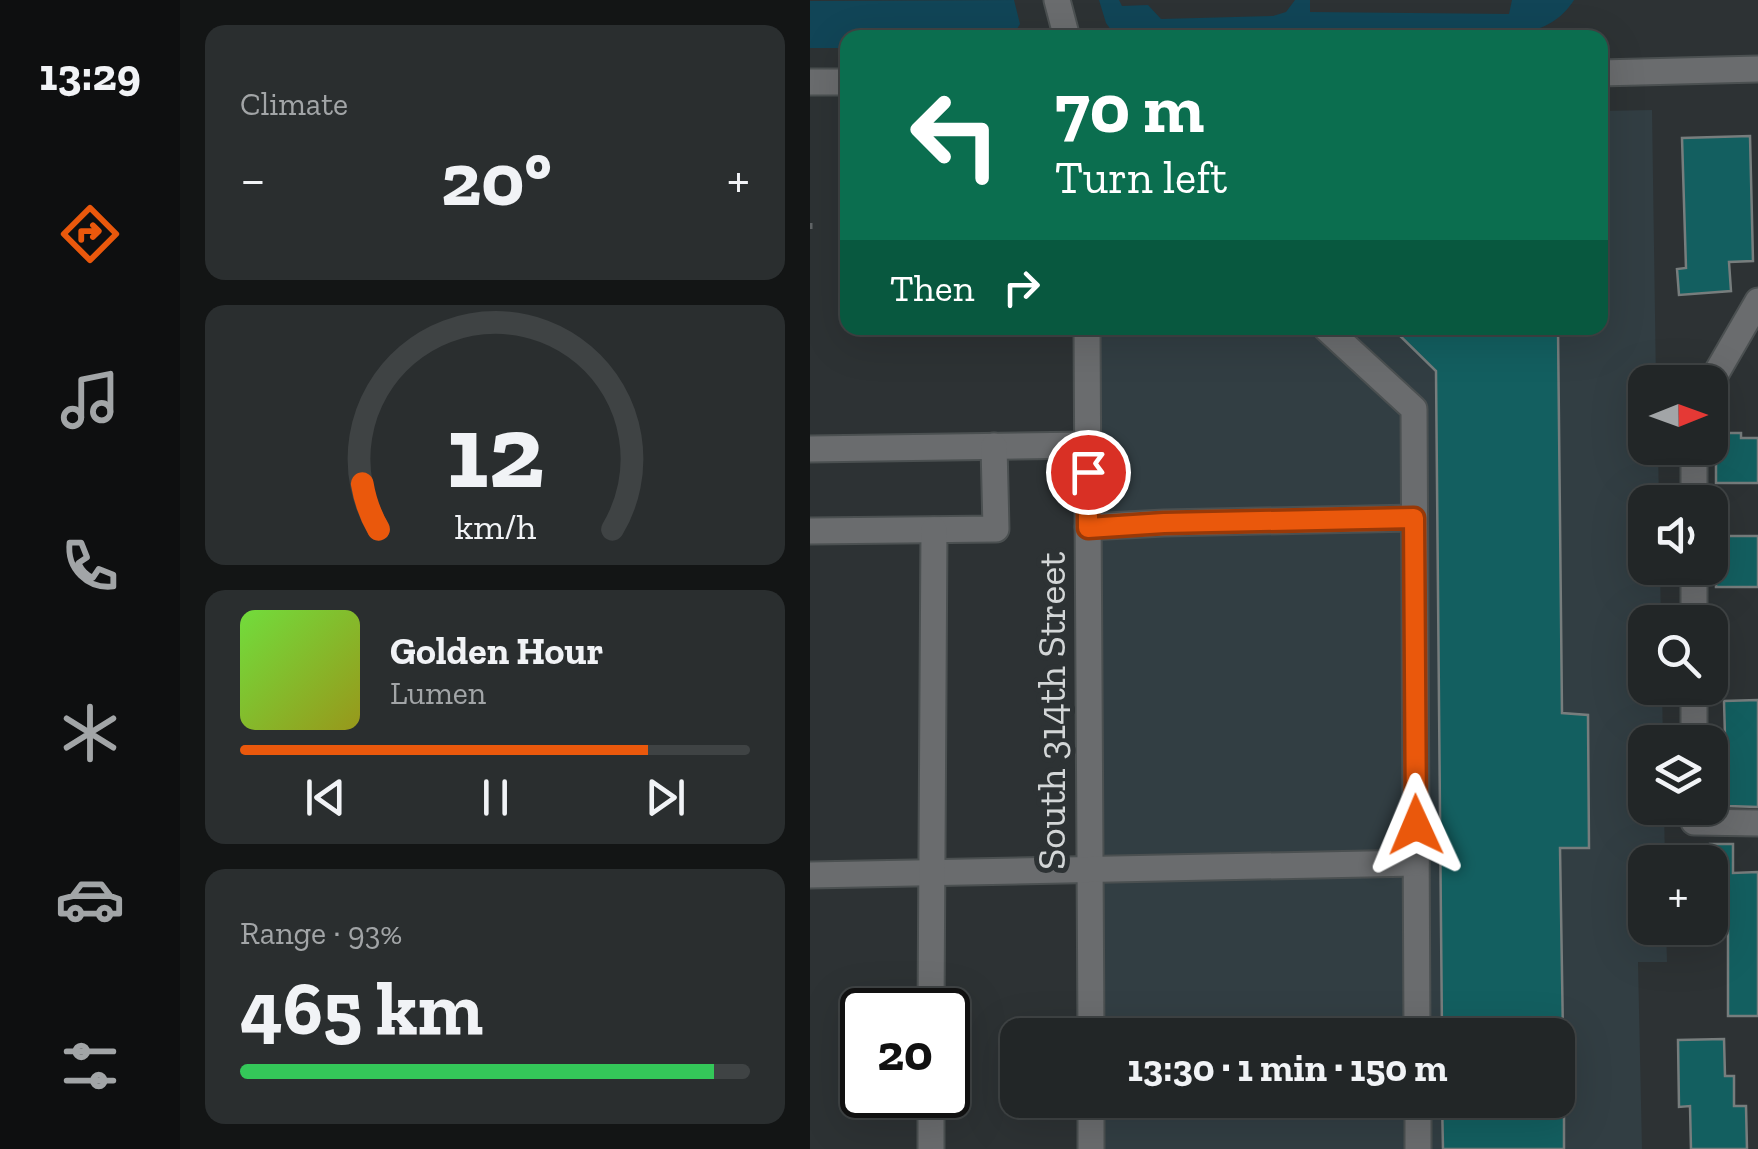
<!DOCTYPE html>
<meta charset="utf-8">
<style>
body{margin:0;font-family:"Zilla Slab",serif;background:#2a2e2f;color:#f1f3f6;height:100vh;display:flex;flex-direction:column;font-size:38px;white-space:nowrap}
*{box-sizing:border-box;margin:0}
p{font-size:32px;color:#a2a5a7}
.icon{flex:none;width:55px;height:55px;fill:none;stroke:currentColor;stroke-width:2;stroke-linecap:round;stroke-linejoin:round}
.map{position:relative;flex:1;overflow:hidden}
.panel{display:flex;flex-direction:column;gap:25px;padding:25px;background:#131515;width:630px}
.panel>*{flex:none}
.guide{position:absolute;left:30px;top:30px;width:768px;height:305px;border-radius:20px;box-shadow:0 10px 40px #0002,0 0 0 2px #3f4344;background:#0b6e4f;color:#fff;overflow:hidden}
.needle{width:65px;rotate:89deg}
.fabs{position:absolute;left:818px;top:365px;display:grid;gap:20px}
.fabs a{display:grid;place-items:center;width:100px;height:100px;border-radius:20px;background:#222627;box-shadow:0 10px 40px #0002,0 0 0 2px #3f4344;font-size:50px}
.speed{position:absolute;left:30px;top:988px;display:flex;gap:20px;font-size:50px;font-weight:700;text-align:center}
.speed>*{display:grid;place-content:center;width:130px;height:130px;border-radius:50%;background:#222627;box-shadow:0 10px 40px #0002,0 0 0 2px #3f4344;line-height:1}
.speed .limit{border:5px solid #111;border-radius:15px;background:#fff;color:#111}
.pin{position:absolute;display:grid;place-items:center;width:85px;height:85px;color:#fff;margin:-42px;border:5px solid #fff;border-radius:50%;box-shadow:0 2px 10px #0007}
.me{position:absolute;width:110px;margin:-55px;rotate:359deg;stroke-linejoin:round;filter:drop-shadow(0 0 8px #0008)}
.turn{display:flex;align-items:center;gap:35px;height:210px;padding:0 50px;font-size:45px}
.turn .icon{width:130px;height:130px;stroke-width:2.5}
.turn b{display:block;font-size:70px;line-height:85px}
.then{display:flex;align-items:center;height:95px;padding:0 50px;background:#0003;gap:20px;font-size:38px}
.big{font-size:75px;font-weight:800;line-height:1.1}
.panel .widget{flex:1;display:flex;flex-direction:column;justify-content:center;gap:15px;min-width:0;padding:0 35px;border-radius:20px;background:#2a2e2f}
.panel .dial{align-items:center;gap:0}
.dial svg{height:260px;overflow:visible;fill:none;stroke:#3f4344;stroke-width:7;stroke-linecap:round;text-anchor:middle}
.dial text{fill:#f1f3f6;stroke:none}
.song{display:flex;align-items:center;gap:30px}
.cover{width:120px;height:120px;border-radius:15px;background:linear-gradient(135deg,hsl(100 70% 55%),hsl(60 70% 35%))}
.played{height:10px;border-radius:5px;background:linear-gradient(90deg,#ea580c 80%,#3f4344 80%)}
.keys{display:flex;justify-content:space-around;direction:ltr}
.heat{display:flex;justify-content:space-between;align-items:center;font-size:55px;direction:ltr}
.charge{height:15px;border-radius:8px;background:linear-gradient(90deg,#34c759 93%,#3f4344 0)}
.trip{position:absolute;left:190px;top:1018px;width:575px;height:100px;border-radius:20px;background:#222627;box-shadow:0 10px 40px #0002,0 0 0 2px #3f4344;font-weight:800;line-height:100px;text-align:center}
main{display:flex;flex:1;min-height:0}
.tabs{display:flex;flex-direction:column;width:180px;justify-content:space-around;align-items:center;background:#0e0f10;color:#a2a5a7}
.tabs .icon{width:70px;height:70px}
.tabs .selected{color:#ea580c}
.tabs b{font-size:45px;color:#f1f3f6}
.map>svg:first-child{display:block}
</style>
<main>
<nav class="tabs">
<b>13:29</b>
<svg class="icon selected" aria-label="directions" viewBox="0 0 24 24"><path d="M12 3l9 9-9 9-9-9zM9 14v-3h6M13 9l2 2-2 2"/></svg>
<svg class="icon" aria-label="music" viewBox="0 0 24 24"><path d="M9 18V5l10-2v13"/><circle cx="6" cy="18" r="3"/><circle cx="16" cy="16" r="3"/></svg>
<svg class="icon" aria-label="phone" viewBox="0 0 24 24"><path d="M5 4h4l2 5-3 2q2 4 5 5l2-3 5 2v4C11 20 4 13 5 4z"/></svg>
<svg class="icon" aria-label="climate" viewBox="0 0 24 24"><path d="M12 3v18M4 7l16 10M4 17L20 7"/></svg>
<svg class="icon" aria-label="car" viewBox="0 0 24 24"><path d="M5 17H2v-5l4-1 3-4h7l3 4 3 1v5h-3M9 17h6M6 11h13"/><circle cx="7" cy="17" r="2"/><circle cx="17" cy="17" r="2"/></svg>
<svg class="icon" aria-label="filters" viewBox="0 0 24 24"><path d="M4 7h16M4 17h16"/><circle cx="9" cy="7" r="2"/><circle cx="15" cy="17" r="2"/></svg>
</nav>
<section class="panel">
<div class="widget"><p>Climate</p>
<div class="heat"><a>−</a><b class="big">20°</b><a>+</a></div>
</div>
<div class="widget dial"><svg viewBox="0 0 100 80">
<path d="M14 69A42 42 0 1 1 86 69"/>
<path d="M14 69A42 42 0 0 1 9 55" stroke="#ea580c"/>
<text x="50" y="56" font-size="32" font-weight="700">12</text>
<text x="50" y="72" font-size="11">km/h</text>
</svg></div>
<div class="widget">
<div class="song"><i class="cover"></i><div><b>Golden Hour</b><p>Lumen</p></div></div>
<div class="played"></div>
<div class="keys"><svg class="icon" aria-label="previous" viewBox="0 0 24 24"><path d="M18 5L8 12l10 7zM5 5v14"/></svg><svg class="icon" aria-label="pause" viewBox="0 0 24 24"><path d="M8 5v14M16 5v14"/></svg><svg class="icon" aria-label="next" viewBox="0 0 24 24"><path d="M6 5l10 7-10 7zM19 5v14"/></svg></div>
</div>
<div class="widget"><p>Range · 93%</p><b class="big">465 km</b><div class="charge"></div></div>
</section>
<div class="map">
<svg width="948" height="1149" viewBox="0 0 948 1149">
<rect width="100%" height="100%" fill="#2d3234"/>
<!-- built -->
<polygon fill="#323e43" points="842,110 846,382 835,382 835,448 848,448 849,502 835,502 835,568 850,568 851,622 835,622 835,688 852,688 853,742 835,742 835,808 854,808 855,862 835,862 835,928 856,928 857,962 828,962 832,1149 281,1149 281,1100 748,1100 748,1035 281,1035 277,328 790,328 790,111"/>
<!-- green -->
<g fill="#114557">
<polygon points="204,0 210,24 202,37 38,38 37,48 0,48 0,1"/>
<path d="M289,0H309L312,6L338,5L351,19L463,16L476,12L485,0H500V12L699,14L702,0H764C748,25 727,30 700,37L307,38L296,23Z"/>
</g>
<!-- building -->
<g fill="#135f60" stroke="#777d7d" stroke-width="2.5">
<polygon points="940,136 943,261 919,262 921,291 869,295 867,269 876,268 872,138"/>
<polygon points="582,328 748,328 752,713 778,715 779,848 750,848 753,1035 632,1035 626,371"/>
<polygon points="906,433 931,433 931,438 948,438 948,483 906,483"/>
<rect x="906" y="536" width="42" height="51"/>
<polygon points="948,700 948,807 917,806 914,701"/>
<polygon points="900,844 923,844 923,873 948,872 948,1016 918,1016 918,931 900,931"/>
<polygon points="914,1039 915,1076 924,1076 924,1106 936,1106 937,1149 881,1149 880,1106 869,1107 868,1040"/>
<polygon points="632,1100 754,1100 754,1149 633,1149"/>
</g>
<g fill="none" stroke-linecap="round" stroke-linejoin="round">
<!-- minor casing -->
<g stroke="#4b5051" stroke-width="29">
<g id="minor">
<polyline points="247,0 257,38"/>
<polyline points="790,73 948,69"/>
<polyline points="0,82 38,82"/>
<polyline points="277,328 281,1035"/>
<polyline points="516,328 604,409 607,1035"/>
<polyline points="900,384 948,301"/>
<polyline points="884,448 884,502"/>
<polyline points="0,449 277,445"/>
<polyline points="278,527 354,523 604,518"/>
<polyline points="0,531 186,529 184,446"/>
<polyline points="884,568 884,622"/>
<polyline points="884,688 884,742"/>
<polyline points="884,808 884,822 948,823"/>
<polyline points="0,875 606,863"/>
<polyline points="121,1010 124,530"/>
<polyline points="281,1100 281,1149"/>
<polyline points="608,1100 608,1149"/>
<polyline points="121,1149 121,1095"/>
</g>
</g>
<!-- path -->
<polyline stroke="#606466" stroke-width="5" stroke-dasharray="10 5" stroke-linecap="butt" points="0,223 0,229"/>
<!-- minor -->
<use href="#minor" stroke="#6a6c6e" stroke-width="25"/>
</g>
<g fill="none" stroke-linecap="round" stroke-linejoin="round">
<!-- route casing -->
<g stroke="#983908" stroke-width="25">
<polyline id="route" points="278,472 278,528 354,523 604,518 606,825"/>
</g>
<!-- route -->
<use href="#route" stroke="#ea580c" stroke-width="18"/>
</g>
<g text-anchor="middle" dominant-baseline="central" stroke-width="10" stroke-linejoin="round" paint-order="stroke">
<!-- street labels -->
<g font-size="40" fill="#d3d6d7" stroke="#2d3234">
<text transform="translate(241 711) rotate(-90)">South 314th Street</text>
</g>
</g>
</svg>
<div class="fabs">
<a><svg class="needle" viewBox="-14 -14 28 28"><path d="M0-13l5 13h-10z" fill="#e53935"/><path d="M0 13l5-13h-10z" fill="#a2a5a7"/></svg></a>
<a><svg class="icon" aria-label="sound" viewBox="0 0 24 24"><path d="M4 9h4l5-4v14l-5-4H4zM17 9q2 3 0 6"/></svg></a>
<a><svg class="icon" aria-label="search" viewBox="0 0 24 24"><circle cx="10" cy="10" r="6"/><path d="M15 15l6 6"/></svg></a>
<a><svg class="icon" aria-label="layers" viewBox="0 0 24 24"><path d="M12 4l9 5-9 5-9-5zM3 14l9 5 9-5"/></svg></a>
<a>+</a>
</div>
<div class="speed"><div class="limit">20</div></div>
<div class="pin" style="left:278px;top:472px;background:#d93025"><svg class="icon" aria-label="arrive" viewBox="0 0 24 24"><path d="M6 21V4h12l-3 4 3 4H6"/></svg></div>
<svg class="me" style="left:606px;top:825px" viewBox="-20 -20 40 40"><path d="M0-17L14 15 0 8-14 15z" fill="#ea580c" stroke="#fff" stroke-width="4"/></svg>
<div class="trip">13:30 · 1 min · 150 m</div>
<div class="guide">
<div class="turn"><svg class="icon" aria-label="left" viewBox="0 0 24 24"><path d="M17 20v-9H6M10 6l-5 5 5 5"/></svg><div><b>70 m</b>Turn left</div></div>
<div class="then">Then<svg class="icon" aria-label="right" viewBox="0 0 24 24"><path d="M7 20v-9h11M14 6l5 5-5 5"/></svg></div>
</div>
</div>
</main>
